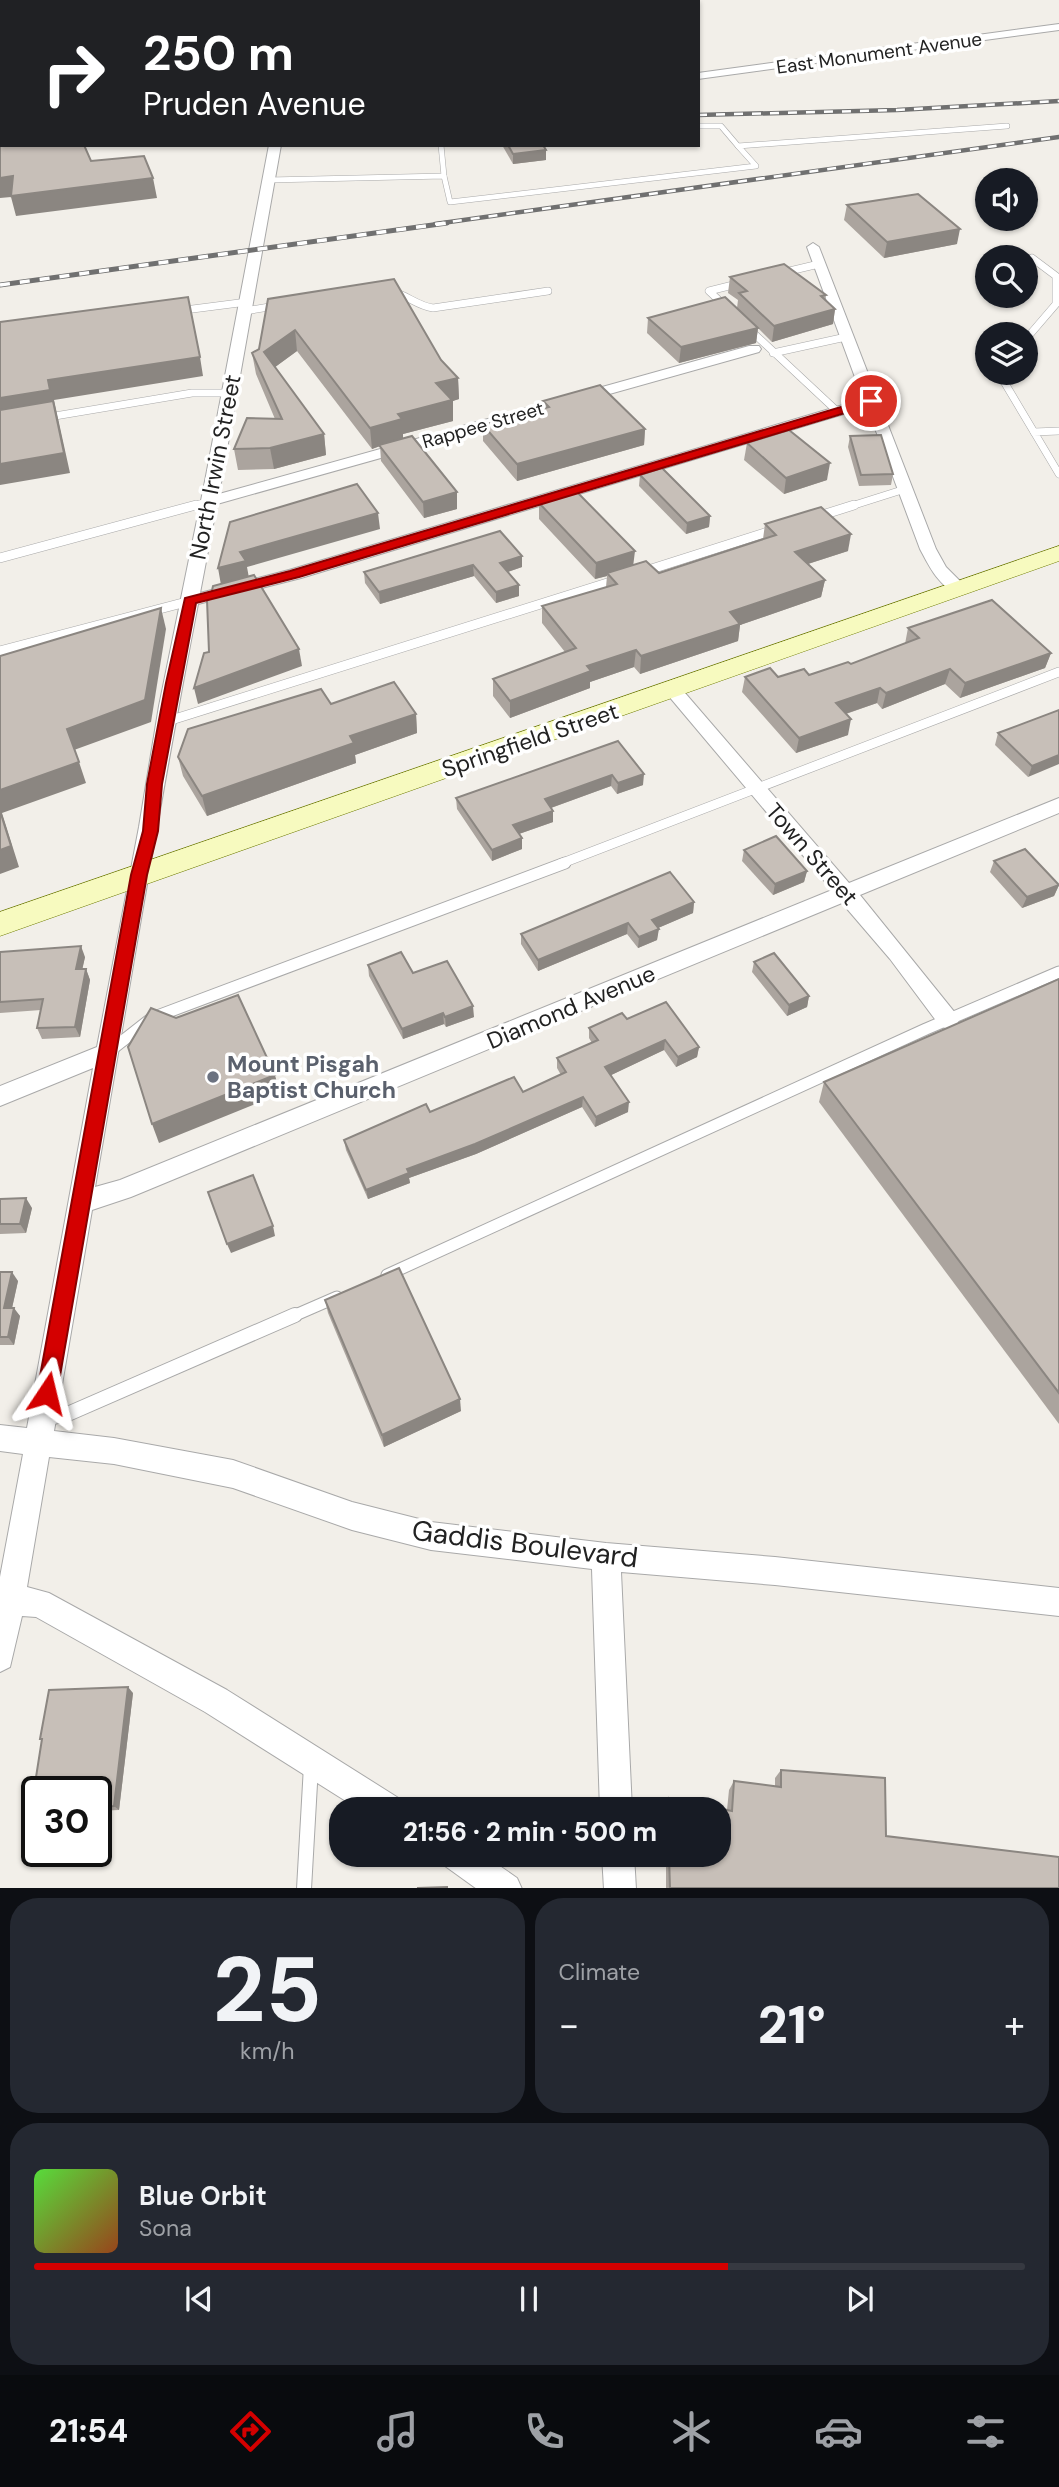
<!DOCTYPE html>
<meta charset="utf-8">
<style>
body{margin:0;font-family:"DM Sans",sans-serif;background:#242831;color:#f1f3f6;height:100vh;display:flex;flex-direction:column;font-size:26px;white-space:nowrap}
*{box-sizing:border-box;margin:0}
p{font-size:23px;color:#9ea1a6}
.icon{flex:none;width:38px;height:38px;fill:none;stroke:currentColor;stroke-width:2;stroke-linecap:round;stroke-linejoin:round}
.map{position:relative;height:1888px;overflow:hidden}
.details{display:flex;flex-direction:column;gap:10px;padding:10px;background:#0d0f14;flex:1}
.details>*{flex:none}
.guide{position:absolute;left:0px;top:0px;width:700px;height:147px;box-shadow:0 2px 5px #0004;background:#202124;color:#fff;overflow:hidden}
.controls{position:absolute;left:975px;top:168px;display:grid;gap:14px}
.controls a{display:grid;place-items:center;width:63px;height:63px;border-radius:50%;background:#171b24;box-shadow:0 2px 5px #0004;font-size:35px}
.speed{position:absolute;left:21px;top:1776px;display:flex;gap:14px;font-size:35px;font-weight:700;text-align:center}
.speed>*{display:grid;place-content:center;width:91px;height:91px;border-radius:50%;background:#171b24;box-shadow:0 2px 5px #0004;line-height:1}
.speed .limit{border:4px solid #111;border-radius:10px;background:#fff;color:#111}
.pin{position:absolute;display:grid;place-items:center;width:60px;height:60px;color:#fff;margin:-30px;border:4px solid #fff;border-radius:50%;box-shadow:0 2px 7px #0007}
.me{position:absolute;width:77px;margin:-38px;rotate:10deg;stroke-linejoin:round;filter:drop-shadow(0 0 5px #0008)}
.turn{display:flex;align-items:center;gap:24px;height:147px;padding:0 28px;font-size:32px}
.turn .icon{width:91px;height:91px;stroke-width:2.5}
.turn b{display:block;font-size:49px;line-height:60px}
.big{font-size:52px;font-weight:800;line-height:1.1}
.details .widget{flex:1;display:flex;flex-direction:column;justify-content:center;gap:10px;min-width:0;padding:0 24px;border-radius:28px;background:#242831}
.details .dial{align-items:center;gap:0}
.dial b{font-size:91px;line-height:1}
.song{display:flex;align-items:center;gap:21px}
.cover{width:84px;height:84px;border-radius:10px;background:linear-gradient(135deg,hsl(110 70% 55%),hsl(20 70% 35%))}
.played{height:7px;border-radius:4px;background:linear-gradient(90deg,#d40000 70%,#363941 70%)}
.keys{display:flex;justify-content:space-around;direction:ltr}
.heat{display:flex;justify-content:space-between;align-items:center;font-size:38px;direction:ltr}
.details .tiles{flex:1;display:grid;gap:10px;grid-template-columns:1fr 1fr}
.widget:last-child{grid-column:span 2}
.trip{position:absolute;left:329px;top:1797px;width:402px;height:70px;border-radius:28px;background:#171b24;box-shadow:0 2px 5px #0004;font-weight:800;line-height:70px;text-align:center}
.menu{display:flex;height:112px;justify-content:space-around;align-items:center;background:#090b0e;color:#9ea1a6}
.menu .icon{width:49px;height:49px}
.menu .on{color:#d40000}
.menu b{font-size:32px;color:#f1f3f6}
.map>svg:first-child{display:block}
</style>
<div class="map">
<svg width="1059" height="1889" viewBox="0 0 1059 1889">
<rect width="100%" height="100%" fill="#f2efe9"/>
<!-- forest -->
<polygon fill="#add19e" points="0,0 294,0 2,2 0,21"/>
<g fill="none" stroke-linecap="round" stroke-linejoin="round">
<!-- service-far4 casing -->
<g stroke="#a9a9a9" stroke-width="6">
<g id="service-far4">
<polyline points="698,126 721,126 738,146"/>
<polyline points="441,145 444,176"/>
<polyline points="269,180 444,176 450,202 756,166 738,146 1007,126"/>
</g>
</g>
<!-- service-far3 casing -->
<g stroke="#a9a9a9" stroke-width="8">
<g id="service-far3">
<polyline points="781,273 819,264"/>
<path d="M390,291C406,294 417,306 433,308L548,291"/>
<polyline points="726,307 709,291 741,283"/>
<polyline points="177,311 247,302"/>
<polyline points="245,311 281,305"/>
<polyline points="748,328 838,412"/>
<polyline points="1026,339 1056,304 1056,276 1032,258"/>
<polyline points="773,353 846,337"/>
<polyline points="1002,373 1000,375 1034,432"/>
<polyline points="43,418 192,393 230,393"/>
<polyline points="1059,431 1034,432 1059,474"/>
<polyline points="189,507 211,501"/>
<polyline points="848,507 905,489"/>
</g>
</g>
<!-- service-far2 casing -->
<g stroke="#a9a9a9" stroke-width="10">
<g id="service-far2">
<polyline points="816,517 854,505"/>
<polyline points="0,558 196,505"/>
<polyline points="642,572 777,529"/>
<polyline points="0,651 190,601"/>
<polyline points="165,722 620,579"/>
<polyline points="560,864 1059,672"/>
</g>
</g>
<!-- service-far1 casing -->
<g stroke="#a9a9a9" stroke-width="13">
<g id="service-far1">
<polyline points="111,1050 152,1018 565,863"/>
<polyline points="387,1275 926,1029 1059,972"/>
<polyline points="291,1317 337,1297"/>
</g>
</g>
<!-- service casing -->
<g stroke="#a9a9a9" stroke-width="16">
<g id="service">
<polyline points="45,1419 70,1413 295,1315"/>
<polyline points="304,1889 311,1766"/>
</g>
</g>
<!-- minor casing -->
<g stroke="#a9a9a9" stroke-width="2">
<g id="minor">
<polygon points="1059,24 1059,30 698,79 698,73"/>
<polygon points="0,107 2,107 0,114"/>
<path d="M269,145H281L219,494L749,346H759L761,349L759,352L217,504L200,593L289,570L863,399L807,247L813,243L819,247L936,549L946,567L968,589L960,594C940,589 929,566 920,549L867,407L301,578L198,604C160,798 129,993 95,1187L120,1180L832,890L667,694L664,690L667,686H679L849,883L1059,798V813L860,895L956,1014L959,1020L956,1026L948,1029L940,1026L890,959L842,903L131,1197L92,1210L54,1431L114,1438L233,1460L352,1502L431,1522L606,1543L775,1557L1059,1588V1616L775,1585L621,1572L632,1810H600L592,1569L431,1550L352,1530L233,1488L114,1464L49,1457L27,1587L49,1593L227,1690L400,1799L404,1810H360L205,1712L36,1617L22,1616L10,1667L0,1672V1577L23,1454L0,1451V1425L27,1428L93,1068L0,1106V1086L97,1047L139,827L159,706L205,481Z"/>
<polygon points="440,1855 484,1855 517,1878 522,1889 477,1889 445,1866"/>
<polygon points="602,1855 634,1855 636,1889 604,1889"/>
</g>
</g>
<!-- secondary casing -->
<g stroke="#707d05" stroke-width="1">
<polygon id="secondary" points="1059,546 1059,561 0,936 0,912"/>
</g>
<!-- service-far4 -->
<use href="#service-far4" stroke="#fff" stroke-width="5"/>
<!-- service-far3 -->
<use href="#service-far3" stroke="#fff" stroke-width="7"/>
<!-- service-far2 -->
<use href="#service-far2" stroke="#fff" stroke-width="9"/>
<!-- service-far1 -->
<use href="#service-far1" stroke="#fff" stroke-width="11"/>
<!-- service -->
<use href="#service" stroke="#fff" stroke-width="14"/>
<!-- minor -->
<use href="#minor" fill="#fff" fill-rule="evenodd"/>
<!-- secondary -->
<use href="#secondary" fill="#f7fabf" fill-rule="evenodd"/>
<!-- rail-far1 casing -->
<g stroke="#707070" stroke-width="4.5">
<g id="rail-far1">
<polyline points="698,115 897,110 1059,101"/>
<polyline points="435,224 1059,137"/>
</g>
</g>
<!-- rail casing -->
<g stroke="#707070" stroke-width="5">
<polyline id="rail" points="0,285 447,223"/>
</g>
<!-- rail-far1 -->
<use href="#rail-far1" stroke="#fff" stroke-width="2.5" stroke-dasharray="9" stroke-linecap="butt"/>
<!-- rail -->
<use href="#rail" stroke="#fff" stroke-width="3.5" stroke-dasharray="10" stroke-linecap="butt"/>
</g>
<!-- wall -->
<g fill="#aba49e">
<polygon points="502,145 543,145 546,150 546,160 513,164"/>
<polygon points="847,205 957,244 884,258 844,220"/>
<polygon points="730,277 826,295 825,300 835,309 833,324 772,342 758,328 756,343 679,363 647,333 648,318 737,308 738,300 728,293"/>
<polygon points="268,299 441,360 458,378 459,399 452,401 453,421 403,434 403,438 457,492 457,509 424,518 381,461 380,446 372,449 297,351 275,367 324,434 326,455 274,469 238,470 234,449 275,419 256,374 252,353 259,349"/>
<polygon points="543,401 645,429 644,445 517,481 483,441 483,425 543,409"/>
<polygon points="850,436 893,474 891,485 859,486 848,447"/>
<polygon points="747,443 827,480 784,494 744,460"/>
<polygon points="640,475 710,516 709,527 686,534 639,486"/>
<polygon points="539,503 634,565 659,573 763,539 765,524 848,551 808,564 825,580 821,597 740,625 738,641 640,674 634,667 590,682 590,688 510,718 493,696 493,679 565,652 542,623 542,606 606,587 607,576 595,579 539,519"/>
<polygon points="522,556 522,567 508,572 519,596 496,603 474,576 380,604 365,583 364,572"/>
<polygon points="908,628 1051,653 1045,668 960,698 945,684 882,709 877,703 846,714 848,735 796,753 742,692 745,677 778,677 809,675 851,664 905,644"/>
<polygon points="331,704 416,714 417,733 355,755 356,763 207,816 183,776 178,757"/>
<polygon points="1059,710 1028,777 995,745 998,733"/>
<polygon points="618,741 643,785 617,794 611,786 551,808 553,822 519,834 522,849 492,861 457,809 456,798"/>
<polygon points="744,850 807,871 804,882 773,895 742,861"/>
<polygon points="994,861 1059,885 1054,896 1022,908 990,872"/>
<polygon points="694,902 693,913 658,928 657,940 638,948 627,934 538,971 521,944 521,934"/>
<polygon points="0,952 85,957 82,969 86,969 90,980 80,1037 42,1039 37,1028 41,1010 0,1013"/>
<polygon points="754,962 809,996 807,1007 787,1016 752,972"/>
<polygon points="368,965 413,973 474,1017 446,1027 444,1024 403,1039 369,976"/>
<polygon points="1059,979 1059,1424 819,1102 824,1082"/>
<polygon points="627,1019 699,1047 697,1057 676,1067 664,1050 611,1075 628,1112 595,1127 582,1107 476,1154 409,1178 410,1183 368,1199 346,1150 344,1140 430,1112 523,1092 561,1075 557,1068 557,1058 592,1043 589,1038 589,1028"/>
<polygon points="0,1199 32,1208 26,1233 0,1234"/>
<polygon points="0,1272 18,1281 12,1308 20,1316 14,1345 0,1345"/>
<polygon points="325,1300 461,1411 384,1447 328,1313"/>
<polygon points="133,1693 119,1810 96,1811 96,1792 37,1792 37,1813 31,1809 42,1741 40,1739"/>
<polygon points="781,1770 886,1836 1059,1888 666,1888 666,1855 719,1855 719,1810 665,1810 665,1807 669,1798 727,1810 729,1790 734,1781 775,1787 775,1778"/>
</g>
<!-- shaded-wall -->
<g fill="#8b8681">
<polygon points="546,150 546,160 513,164 513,154"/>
<polygon points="13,176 153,178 157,198 16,216 11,197 0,198 0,178"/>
<polygon points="960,229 957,244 884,258 887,242"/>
<polygon points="835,309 833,324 772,342 774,326"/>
<polygon points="758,328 756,343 679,363 681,347"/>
<polygon points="295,330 297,351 267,373 264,352"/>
<polygon points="200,357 203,376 54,400 70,473 0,485 0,398 48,380"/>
<polygon points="458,378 459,399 453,401 453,421 403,434 403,440 379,445 380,446 372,449 370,428 398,414 436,383"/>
<polygon points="645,429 644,445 517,481 517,464"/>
<polygon points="324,434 326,455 274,469 270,448"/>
<polygon points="830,463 827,480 784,494 786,478"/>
<polygon points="457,492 457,509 424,518 423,502"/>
<polygon points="378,513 380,529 247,567 249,578 221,585 218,568 240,552"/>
<polygon points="710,516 709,527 686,534 687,523"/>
<polygon points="851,534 848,551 792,569 795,552"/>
<polygon points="635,551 633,567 607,573 607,576 595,579 596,563"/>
<polygon points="522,556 522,567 501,574 500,563"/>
<polygon points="473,565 474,576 380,604 379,592"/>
<polygon points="825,580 821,597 740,625 738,641 640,674 641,656 730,612"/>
<polygon points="519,585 519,596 496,603 496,592"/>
<polygon points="161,608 166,629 151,722 74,750 67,729"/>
<polygon points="299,649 302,666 198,704 194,688"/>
<polygon points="636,650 634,667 590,682 590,688 510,718 510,701 587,666"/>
<polygon points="1051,653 1045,668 960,698 965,683"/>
<polygon points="950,669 945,684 882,709 886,693"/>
<polygon points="880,688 877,703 833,718 836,703"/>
<polygon points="416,714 417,733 355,755 356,763 207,816 202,796 350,736"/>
<polygon points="851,719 848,735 796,753 799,738"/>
<polygon points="1059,755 1059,764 1028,777 1032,766"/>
<polygon points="79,762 86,783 2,813 19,867 0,874 0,790"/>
<polygon points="644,774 643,785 617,794 618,783"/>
<polygon points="612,775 611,786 545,810 545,799"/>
<polygon points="553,811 553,822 513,836 513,825"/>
<polygon points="522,838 522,849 492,861 492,850"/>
<polygon points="807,871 804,882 773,895 775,884"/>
<polygon points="1059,885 1054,896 1022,908 1027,897"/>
<polygon points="694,902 693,913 651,931 652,920"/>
<polygon points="628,923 627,934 538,971 538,960"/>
<polygon points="659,929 657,940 638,948 639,937"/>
<polygon points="81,946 85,957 80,980 76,969"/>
<polygon points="86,969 90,980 80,1037 75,1027"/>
<polygon points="809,996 807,1007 787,1016 789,1005"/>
<polygon points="473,1006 474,1017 446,1027 445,1017"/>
<polygon points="443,1013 444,1024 403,1039 402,1029"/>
<polygon points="665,1040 664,1050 605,1078 605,1067"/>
<polygon points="699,1047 697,1057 676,1067 678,1057"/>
<polygon points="275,1075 280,1094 159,1143 152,1124"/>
<polygon points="583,1097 582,1107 476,1154 409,1178 410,1183 368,1199 366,1190 407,1169"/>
<polygon points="629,1102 628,1112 595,1127 596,1117"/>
<polygon points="26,1198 32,1208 26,1233 20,1224"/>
<polygon points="273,1226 275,1236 231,1253 227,1244"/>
<polygon points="12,1272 18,1281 10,1317 4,1308"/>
<polygon points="14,1308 20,1316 14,1345 8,1337"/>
<polygon points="460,1399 461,1411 384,1447 382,1435"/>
<polygon points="128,1687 133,1693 119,1810 114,1806"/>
</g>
<!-- building -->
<g fill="#c7bfb8" stroke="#8b8681" stroke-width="2">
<polygon points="0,137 2,137 2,145 84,145 91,161 144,156 153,178 11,196 13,176 0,178"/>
<polygon points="508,145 543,145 546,150 513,154"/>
<polygon points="918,194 960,229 887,242 847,205"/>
<polygon points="784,264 826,295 821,296 835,309 774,326 739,293 747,291 730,277"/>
<polygon points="394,279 441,360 458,378 436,383 452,400 398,414 402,419 370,428 295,330 264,352 324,434 270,448 234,449 247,418 282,419 252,353 259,349 268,299"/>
<polygon points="188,297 200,357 48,380 50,390 0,398 0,322"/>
<polygon points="725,297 758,328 681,347 648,318"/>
<polygon points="600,385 645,429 517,464 483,425 549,407 543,401"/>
<polygon points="53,401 64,453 0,464 0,410"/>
<polygon points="789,430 830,463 786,478 747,443"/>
<polygon points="881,435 893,474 861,475 850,436"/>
<polygon points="412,436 457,492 423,502 379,445"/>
<polygon points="662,468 710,516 687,523 640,475"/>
<polygon points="357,484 378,513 240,552 246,561 218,568 230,522"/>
<polygon points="576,491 635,551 596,563 539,503"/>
<polygon points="821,507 851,534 795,552 825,580 730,612 740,624 641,656 636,650 587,666 591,671 510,701 493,679 576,648 542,606 617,584 607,573 646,561 659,573 776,535 765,524"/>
<polygon points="500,531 522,556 500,563 519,585 496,592 473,565 379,592 364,572"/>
<polygon points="254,575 299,649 194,688 204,653 209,652 207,600 210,599 213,586"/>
<polygon points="992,600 1051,653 965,683 950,669 886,693 880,688 836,703 851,719 799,738 745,677 770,668 778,677 804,669 809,675 848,662 851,664 919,638 908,628"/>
<polygon points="161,608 145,700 67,729 79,762 0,790 0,656"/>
<polygon points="394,682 416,714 350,736 354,743 202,796 178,757 188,729 321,689 331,704"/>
<polygon points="1059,710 1059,755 1032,766 998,733"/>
<polygon points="618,741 644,774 618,783 612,775 545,799 553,811 513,825 522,838 492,850 456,798"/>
<polygon points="0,811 11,846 0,850"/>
<polygon points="776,836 807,871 775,884 744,850"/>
<polygon points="1025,849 1059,885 1027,897 994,861"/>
<polygon points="670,872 694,902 652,920 659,929 639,937 628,923 538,960 521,934"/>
<polygon points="81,946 76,969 86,969 75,1027 37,1028 43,999 0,1002 0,952"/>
<polygon points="401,952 413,973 447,961 473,1006 445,1017 443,1013 402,1029 368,965"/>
<polygon points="774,953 809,996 789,1005 754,962"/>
<polygon points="1059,979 1059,1393 824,1082"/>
<polygon points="238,995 275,1075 152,1124 128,1047 151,1008 176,1018"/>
<polygon points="666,1002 699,1047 678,1057 665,1040 605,1067 629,1102 596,1117 583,1097 475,1144 407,1169 409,1173 366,1190 344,1140 426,1104 430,1112 514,1077 523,1092 566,1072 557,1058 598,1040 589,1028 622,1013 627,1019"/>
<polygon points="253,1175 273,1226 227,1244 208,1192"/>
<polygon points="26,1198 20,1224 0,1224 0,1199"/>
<polygon points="399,1268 460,1399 382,1435 325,1300"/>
<polygon points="0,1272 12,1272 4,1308 14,1308 8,1337 0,1337"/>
<polygon points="128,1687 114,1806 96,1807 96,1792 37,1792 37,1809 31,1809 42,1739 40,1739 49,1690"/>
<polygon points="781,1770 885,1778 886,1836 1059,1857 1059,1888 670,1888 669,1855 719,1855 719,1810 669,1810 669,1798 732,1811 734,1781 781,1787"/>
<polygon points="447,1887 447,1888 417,1888"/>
</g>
<!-- route -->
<polygon fill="#d40000" stroke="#8a0000" stroke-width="2" points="871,398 876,401 875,404 299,577 196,603 162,784 158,831 147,875 57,1393 54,1400 47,1403 40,1400 37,1393 131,875 143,831 147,784 166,683 185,598 290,571"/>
<!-- markers -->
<circle fill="#6b7280" stroke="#fff" stroke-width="2.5" cx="213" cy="1077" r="7"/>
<g text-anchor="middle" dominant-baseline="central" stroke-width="7" stroke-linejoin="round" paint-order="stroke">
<!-- far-street labels -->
<g font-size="19" fill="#222" stroke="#fff">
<text transform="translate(879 53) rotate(-8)">East Monument Avenue</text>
<text transform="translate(483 425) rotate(-16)">Rappee Street</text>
</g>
<!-- street labels -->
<g font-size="23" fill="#222" stroke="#fff">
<text transform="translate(215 467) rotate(-79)">North Irwin Street</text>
<text transform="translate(530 740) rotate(-19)">Springfield Street</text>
<text transform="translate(812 854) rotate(49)">Town Street</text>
<text transform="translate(571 1007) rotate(-23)">Diamond Avenue</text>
</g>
<!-- worship labels -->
<g font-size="23" font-weight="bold" fill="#5b616d" stroke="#fff" text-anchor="start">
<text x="227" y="1064">Mount Pisgah<tspan x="227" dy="26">Baptist Church</tspan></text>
</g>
<!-- near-street labels -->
<g font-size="28" fill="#222" stroke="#fff">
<text transform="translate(525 1544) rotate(7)">Gaddis Boulevard</text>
</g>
</g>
</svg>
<div class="controls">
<a><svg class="icon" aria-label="sound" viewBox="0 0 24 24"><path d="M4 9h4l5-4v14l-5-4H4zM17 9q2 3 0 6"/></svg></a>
<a><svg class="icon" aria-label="search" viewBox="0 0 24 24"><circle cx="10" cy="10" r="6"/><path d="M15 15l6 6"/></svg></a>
<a><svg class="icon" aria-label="layers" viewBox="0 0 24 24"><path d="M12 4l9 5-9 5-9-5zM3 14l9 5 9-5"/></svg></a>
</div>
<div class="speed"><div class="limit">30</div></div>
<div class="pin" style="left:871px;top:401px;background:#d93025"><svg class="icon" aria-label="arrive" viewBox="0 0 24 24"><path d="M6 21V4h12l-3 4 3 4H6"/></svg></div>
<svg class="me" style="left:47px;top:1393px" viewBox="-20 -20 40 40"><path d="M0-17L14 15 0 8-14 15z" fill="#d40000" stroke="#fff" stroke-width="4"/></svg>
<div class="trip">21:56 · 2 min · 500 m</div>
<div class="guide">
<div class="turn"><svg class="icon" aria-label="right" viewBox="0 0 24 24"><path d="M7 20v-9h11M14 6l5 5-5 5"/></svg><div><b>250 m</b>Pruden Avenue</div></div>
</div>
</div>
<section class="details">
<div class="tiles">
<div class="widget dial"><b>25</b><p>km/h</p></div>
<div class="widget"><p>Climate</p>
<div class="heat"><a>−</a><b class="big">21°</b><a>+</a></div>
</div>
<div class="widget">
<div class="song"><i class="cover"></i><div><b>Blue Orbit</b><p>Sona</p></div></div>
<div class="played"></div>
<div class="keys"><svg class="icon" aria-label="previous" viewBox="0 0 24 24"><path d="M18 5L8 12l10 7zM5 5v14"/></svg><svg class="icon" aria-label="pause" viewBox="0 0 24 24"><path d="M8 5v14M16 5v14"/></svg><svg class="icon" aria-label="next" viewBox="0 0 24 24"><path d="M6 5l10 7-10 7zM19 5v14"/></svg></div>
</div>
</div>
</section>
<nav class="menu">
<b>21:54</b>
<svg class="icon on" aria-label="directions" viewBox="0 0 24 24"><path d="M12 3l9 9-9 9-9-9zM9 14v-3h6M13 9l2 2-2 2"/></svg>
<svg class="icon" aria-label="music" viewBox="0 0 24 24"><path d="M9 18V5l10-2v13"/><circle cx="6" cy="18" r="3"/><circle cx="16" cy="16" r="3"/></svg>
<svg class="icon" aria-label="phone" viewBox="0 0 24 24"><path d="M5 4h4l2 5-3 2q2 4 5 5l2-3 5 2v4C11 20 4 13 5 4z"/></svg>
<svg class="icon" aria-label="climate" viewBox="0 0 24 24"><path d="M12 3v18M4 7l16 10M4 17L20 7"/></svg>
<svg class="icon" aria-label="car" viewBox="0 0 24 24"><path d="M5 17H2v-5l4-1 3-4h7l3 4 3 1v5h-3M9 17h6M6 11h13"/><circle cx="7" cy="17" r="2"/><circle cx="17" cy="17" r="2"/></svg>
<svg class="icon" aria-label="filters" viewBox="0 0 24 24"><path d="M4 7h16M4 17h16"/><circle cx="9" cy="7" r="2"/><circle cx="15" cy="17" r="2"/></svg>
</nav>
